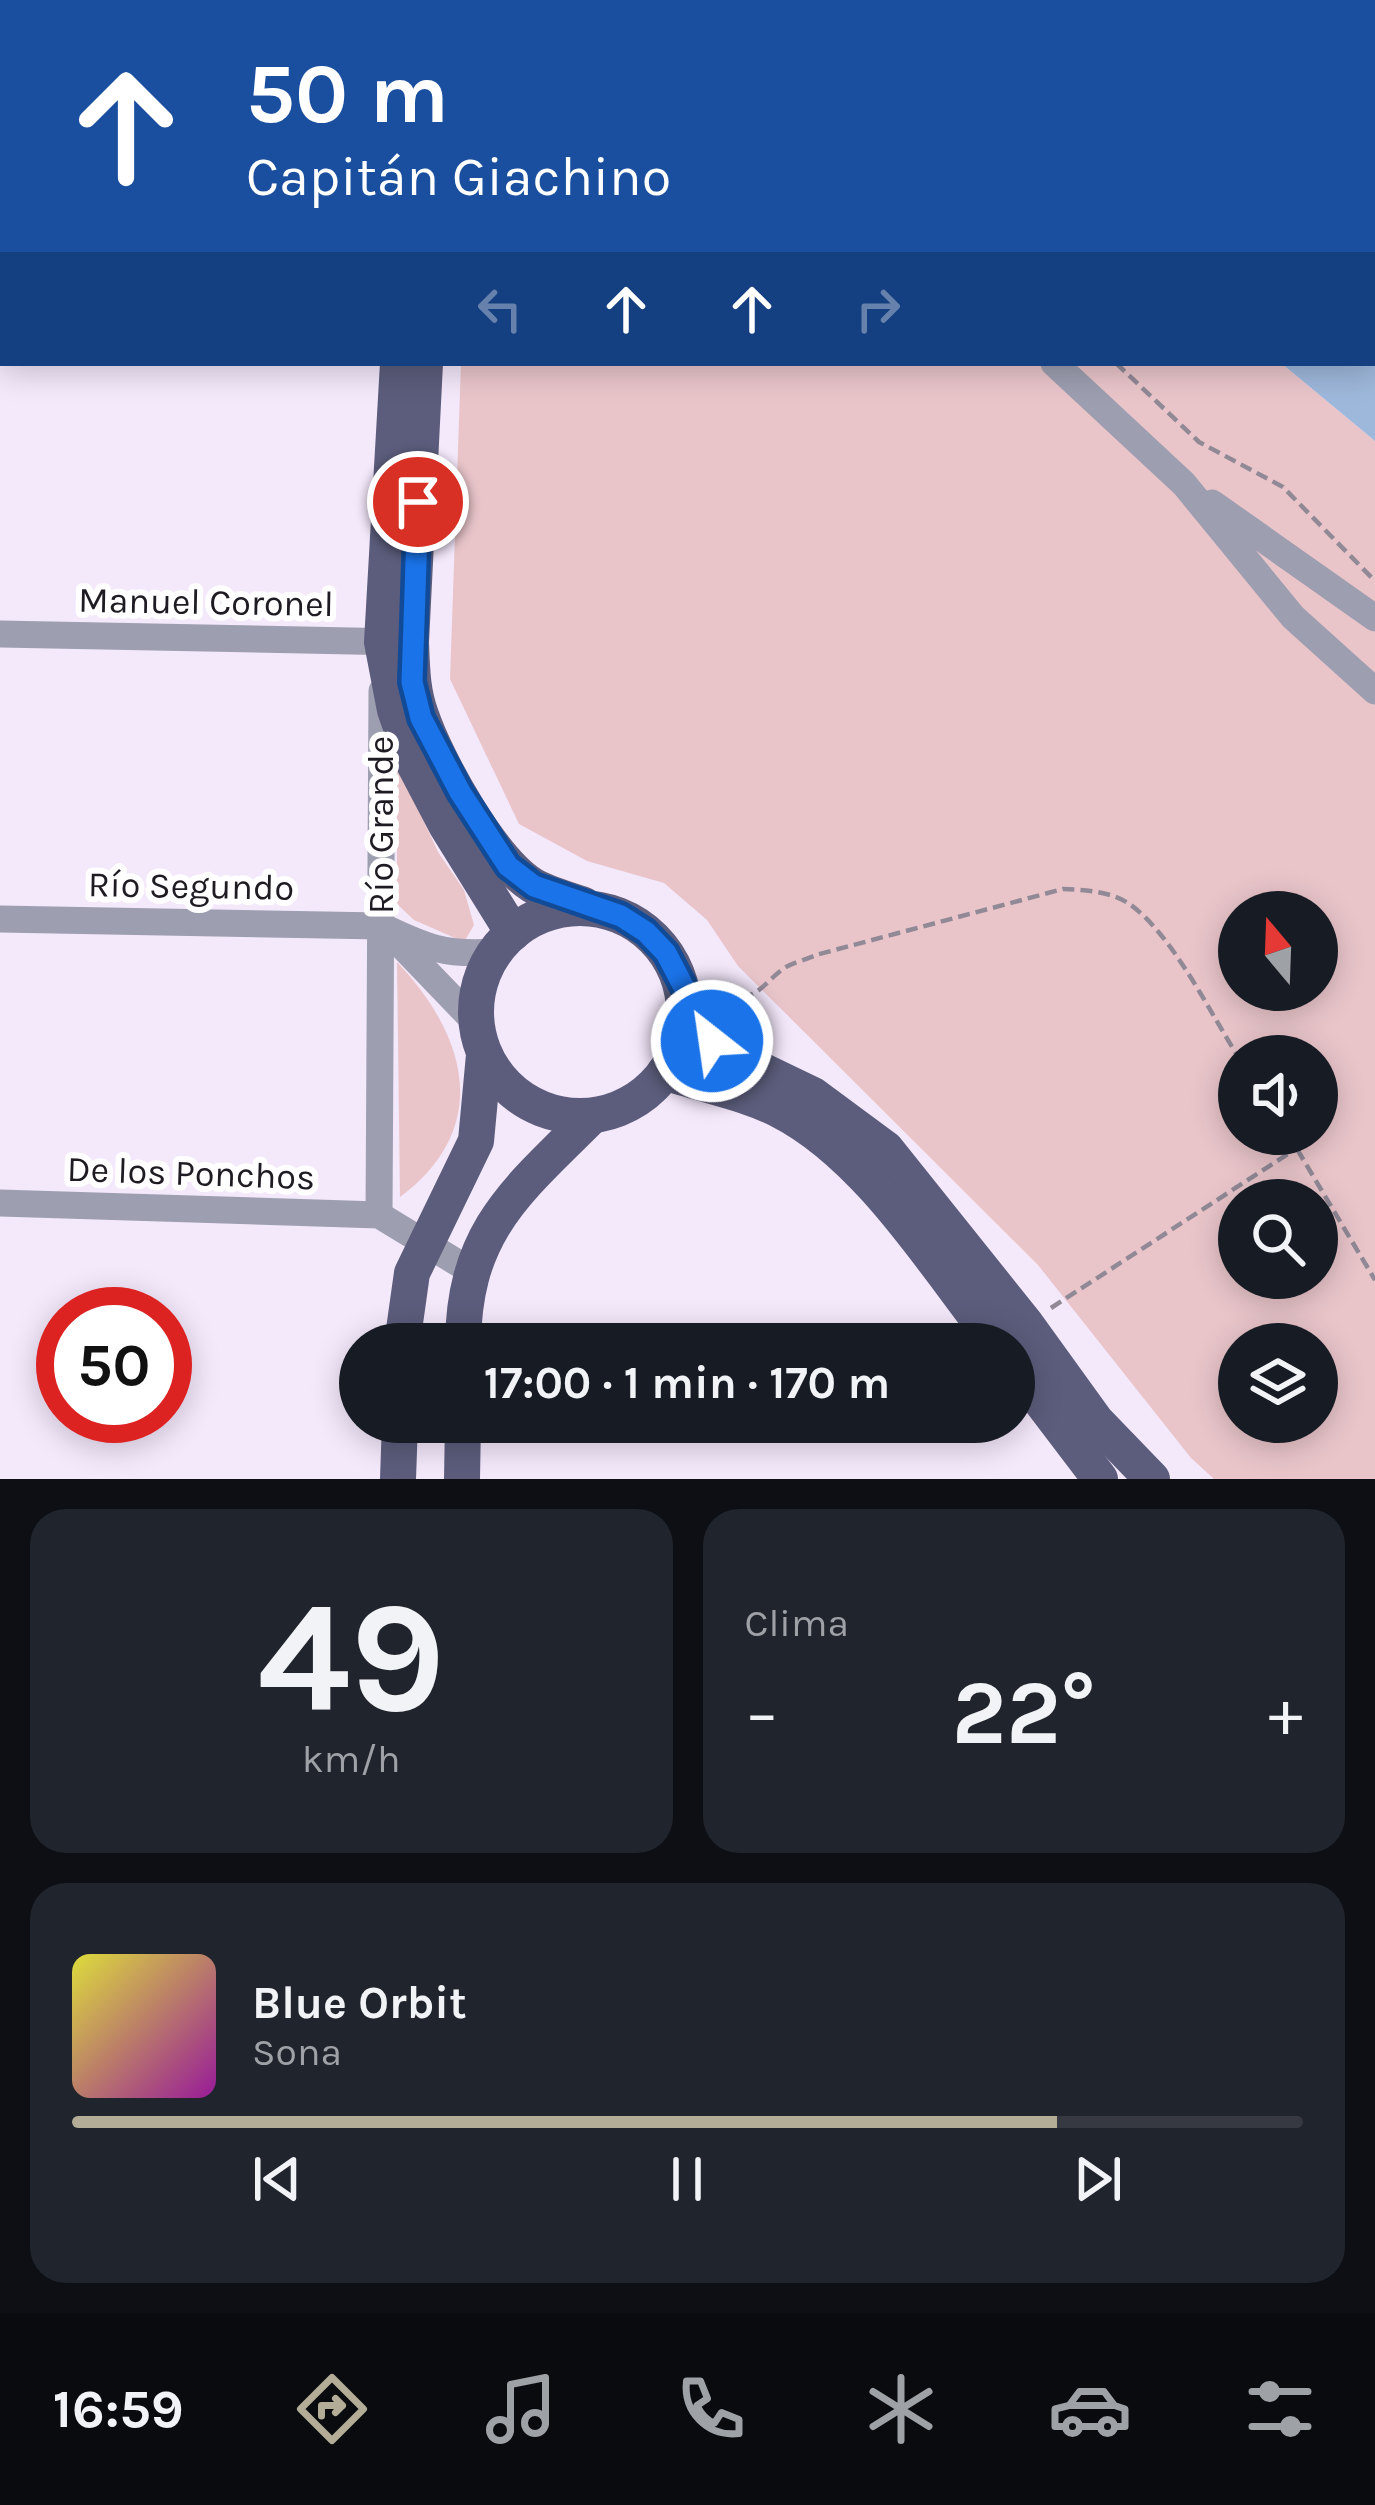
<!DOCTYPE html>
<html lang="es">
<meta charset="utf-8">
<style>
body{margin:0;font-family:Karla,sans-serif;background:#20242c;color:#f1f3f6;height:100vh;display:flex;flex-direction:column;font-size:45px;white-space:nowrap}
*{box-sizing:border-box;margin:0}
p{font-size:39px;color:#9ea1a6}
.icon{flex:none;width:66px;height:66px;fill:none;stroke:currentColor;stroke-width:2;stroke-linecap:round;stroke-linejoin:round}
.map{position:relative;height:1479px;overflow:hidden}
.drawer{display:flex;flex-direction:column;gap:30px;padding:30px;background:#0d0f14;flex:1}
.drawer>*{flex:none}
.hud{position:absolute;left:0px;top:0px;width:1377px;height:366px;box-shadow:0 6px 30px #0003;background:#1a4fa0;color:#fff;overflow:hidden}
.needle{width:78px;rotate:341deg}
.tools{position:absolute;left:1218px;top:891px;display:grid;gap:24px}
.tools a{display:grid;place-items:center;width:120px;height:120px;border-radius:50%;background:#171b24;box-shadow:0 6px 30px #0003;font-size:60px}
.speed{position:absolute;left:36px;top:1287px;display:flex;gap:24px;font-size:60px;font-weight:700;text-align:center}
.speed>*{display:grid;place-content:center;width:156px;height:156px;border-radius:50%;background:#171b24;box-shadow:0 6px 30px #0003;line-height:1}
.speed .limit{border:18px solid #d22;background:#fff;color:#111}
.pin{position:absolute;display:grid;place-items:center;width:102px;height:102px;color:#fff;margin:-51px;border:6px solid #fff;border-radius:50%;box-shadow:0 3px 12px #0007}
.me{position:absolute;width:132px;margin:-66px;rotate:330deg;stroke-linejoin:round;filter:drop-shadow(0 0 9px #0008)}
.turn{display:flex;align-items:center;gap:42px;height:252px;padding:0 48px;font-size:54px}
.turn .icon{width:156px;height:156px;stroke-width:2.5}
.turn b{display:block;font-size:84px;line-height:102px}
.lanes{display:flex;align-items:center;height:114px;padding:0 48px;background:#0003;justify-content:center;gap:60px;direction:ltr}
.lanes .off{opacity:.35}
.big{font-size:90px;font-weight:700;line-height:1.1}
.drawer .card{flex:1;display:flex;flex-direction:column;justify-content:center;gap:18px;min-width:0;padding:0 42px;border-radius:36px;background:#20242c}
.drawer .dial{align-items:center;gap:0}
.dial b{font-size:156px;line-height:1}
.song{display:flex;align-items:center;gap:36px}
.cover{width:144px;height:144px;border-radius:18px;background:linear-gradient(135deg,hsl(60 70% 55%),hsl(300 70% 35%))}
.played{height:12px;border-radius:6px;background:linear-gradient(90deg,#b3ad98 80%,#363941 80%)}
.keys{display:flex;justify-content:space-around;direction:ltr}
.heat{display:flex;justify-content:space-between;align-items:center;font-size:66px;direction:ltr}
.drawer .tiles{flex:1;display:grid;gap:30px;grid-template-columns:1fr 1fr}
.card:last-child{grid-column:span 2}
.trip{position:absolute;left:339px;top:1323px;width:696px;height:120px;border-radius:60px;background:#171b24;box-shadow:0 6px 30px #0003;font-weight:700;line-height:120px;text-align:center}
.tabs{display:flex;height:192px;justify-content:space-around;align-items:center;background:#090b0e;color:#9ea1a6}
.tabs .icon{width:84px;height:84px}
.tabs .selected{color:#b3ad98}
.tabs b{font-size:54px;color:#f1f3f6}
.map>svg:first-child{display:block}
</style>
<div class="map">
<svg width="1375" height="1479" viewBox="0 0 1375 1479">
<rect width="100%" height="100%" fill="#f4e8fb"/>
<!-- green -->
<g fill="#e9c5ca" fill-rule="evenodd">
<polygon points="0,0 821,0 825,3 3,3 3,312"/>
<path d="M461,363H1281L1375,441V1479H1214L1191,1458L1038,1265L738,966L707,920L664,883L587,861L519,824L450,679ZM1239,912H1317V990H1239ZM1239,1056H1317V1134H1239ZM1239,1200H1317V1278H1239ZM1239,1344H1317V1422H1239Z"/>
<polygon points="397,763 438,852 464,890 474,925 464,942 414,920 397,904"/>
<path d="M397,962C467,1036 493,1127 400,1197Z"/>
</g>
<!-- water -->
<polygon fill="#9eb8db" points="821,0 1375,0 1375,441 1281,363 1374,363 1374,3"/>
<g fill="none" stroke-linecap="round" stroke-linejoin="round">
<!-- path -->
<g stroke="#918996" stroke-width="4.5" stroke-dasharray="12 6" stroke-linecap="butt">
<polyline points="1116,363 1199,442 1283,487 1375,581"/>
<path d="M724,995C755,1006 764,981 786,967C795,962 807,959 816,955L1063,889C1084,890 1109,891 1128,903C1172,933 1210,1013 1239,1058"/>
<polyline points="1288,1134 1375,1280"/>
<polyline points="1051,1308 1297,1148"/>
</g>
<!-- minor -->
<g stroke="#9d9eb0" stroke-width="27">
<polyline points="406,0 411,3"/>
<polyline points="596,0 608,3"/>
<polyline points="435,3 435,0"/>
<polyline points="0,337 3,337"/>
<polyline points="1054,363 1184,484 1293,617 1375,691"/>
<polyline points="1212,503 1375,618"/>
<polyline points="0,634 401,642"/>
<path d="M0,919L381,926C425,947 445,956 495,952"/>
<polyline points="401,945 476,1023"/>
<polyline points="0,1203 379,1215 471,1271"/>
<polyline points="379,1215 382,691"/>
</g>
<!-- major -->
<g stroke="#5c5d7c" stroke-width="36">
<polyline points="256,0 263,3"/>
<polyline points="320,0 326,3"/>
<polyline points="398,363 382,642 395,710 414,764 446,825 513,933"/>
<path d="M425,363L411,642C412,667 412,691 421,715C437,762 491,859 532,885C547,894 567,899 584,905"/>
<circle cx="580" cy="1012" r="104"/>
<polyline points="683,993 713,1041 732,1056 813,1095 886,1149 1026,1324 1096,1421 1152,1479"/>
<path d="M665,1072C702,1085 744,1092 779,1110C868,1155 936,1267 997,1344"/>
<polyline points="402,1344 412,1273 476,1141 484,1055"/>
<path d="M463,1344C464,1230 517,1191 592,1116"/>
<polyline points="1014,1366 1100,1479"/>
<polyline points="398,1479 400,1422"/>
<polyline points="462,1479 463,1422"/>
</g>
</g>
<g fill="none" stroke-linecap="round" stroke-linejoin="round">
<!-- route casing -->
<g stroke="#114b97" stroke-width="30">
<polyline id="route" points="418,502 412,682 421,718 460,792 508,866 534,886 621,916 646,932 666,953 712,1041"/>
</g>
<!-- route -->
<use href="#route" stroke="#1a73e8" stroke-width="21"/>
</g>
<g text-anchor="middle" dominant-baseline="central" stroke-width="12" stroke-linejoin="round" paint-order="stroke">
<!-- street labels -->
<g font-size="36" fill="#1f1b22" stroke="#fff">
<text transform="translate(206 602) rotate(1)">Manuel Coronel</text>
<text transform="translate(381 825) rotate(-90)">Río Grande</text>
<text transform="translate(191 886) rotate(1)">Río Segundo</text>
<text transform="translate(191 1173) rotate(2)">De los Ponchos</text>
</g>
</g>
</svg>
<div class="tools">
<a><svg class="needle" viewBox="-14 -14 28 28"><path d="M0-13l5 13h-10z" fill="#e53935"/><path d="M0 13l5-13h-10z" fill="#9ea1a6"/></svg></a>
<a><svg class="icon" aria-label="sound" viewBox="0 0 24 24"><path d="M4 9h4l5-4v14l-5-4H4zM17 9q2 3 0 6"/></svg></a>
<a><svg class="icon" aria-label="search" viewBox="0 0 24 24"><circle cx="10" cy="10" r="6"/><path d="M15 15l6 6"/></svg></a>
<a><svg class="icon" aria-label="layers" viewBox="0 0 24 24"><path d="M12 4l9 5-9 5-9-5zM3 14l9 5 9-5"/></svg></a>
</div>
<div class="speed"><div class="limit">50</div></div>
<div class="pin" style="left:418px;top:502px;background:#d93025"><svg class="icon" aria-label="arrive" viewBox="0 0 24 24"><path d="M6 21V4h12l-3 4 3 4H6"/></svg></div>
<svg class="me" style="left:712px;top:1041px" viewBox="-20 -20 40 40"><circle r="17" fill="#1a73e8" stroke="#fff" stroke-width="3"/><path d="M0-11L8 9 0 5-8 9z" fill="#fff"/></svg>
<div class="trip">17:00 · 1 min · 170 m</div>
<div class="hud">
<div class="turn"><svg class="icon" aria-label="ahead" viewBox="0 0 24 24"><path d="M12 20V5M6 11l6-6 6 6"/></svg><div><b>50 m</b>Capitán Giachino</div></div>
<div class="lanes"><svg class="icon off" aria-label="left" viewBox="0 0 24 24"><path d="M17 20v-9H6M10 6l-5 5 5 5"/></svg><svg class="icon" aria-label="ahead" viewBox="0 0 24 24"><path d="M12 20V5M6 11l6-6 6 6"/></svg><svg class="icon" aria-label="ahead" viewBox="0 0 24 24"><path d="M12 20V5M6 11l6-6 6 6"/></svg><svg class="icon off" aria-label="right" viewBox="0 0 24 24"><path d="M7 20v-9h11M14 6l5 5-5 5"/></svg></div>
</div>
</div>
<section class="drawer">
<div class="tiles">
<div class="card dial"><b>49</b><p>km/h</p></div>
<div class="card"><p>Clima</p>
<div class="heat"><a>−</a><b class="big">22°</b><a>+</a></div>
</div>
<div class="card">
<div class="song"><i class="cover"></i><div><b>Blue Orbit</b><p>Sona</p></div></div>
<div class="played"></div>
<div class="keys"><svg class="icon" aria-label="previous" viewBox="0 0 24 24"><path d="M18 5L8 12l10 7zM5 5v14"/></svg><svg class="icon" aria-label="pause" viewBox="0 0 24 24"><path d="M8 5v14M16 5v14"/></svg><svg class="icon" aria-label="next" viewBox="0 0 24 24"><path d="M6 5l10 7-10 7zM19 5v14"/></svg></div>
</div>
</div>
</section>
<nav class="tabs">
<b>16:59</b>
<svg class="icon selected" aria-label="directions" viewBox="0 0 24 24"><path d="M12 3l9 9-9 9-9-9zM9 14v-3h6M13 9l2 2-2 2"/></svg>
<svg class="icon" aria-label="music" viewBox="0 0 24 24"><path d="M9 18V5l10-2v13"/><circle cx="6" cy="18" r="3"/><circle cx="16" cy="16" r="3"/></svg>
<svg class="icon" aria-label="phone" viewBox="0 0 24 24"><path d="M5 4h4l2 5-3 2q2 4 5 5l2-3 5 2v4C11 20 4 13 5 4z"/></svg>
<svg class="icon" aria-label="climate" viewBox="0 0 24 24"><path d="M12 3v18M4 7l16 10M4 17L20 7"/></svg>
<svg class="icon" aria-label="car" viewBox="0 0 24 24"><path d="M5 17H2v-5l4-1 3-4h7l3 4 3 1v5h-3M9 17h6M6 11h13"/><circle cx="7" cy="17" r="2"/><circle cx="17" cy="17" r="2"/></svg>
<svg class="icon" aria-label="filters" viewBox="0 0 24 24"><path d="M4 7h16M4 17h16"/><circle cx="9" cy="7" r="2"/><circle cx="15" cy="17" r="2"/></svg>
</nav>
